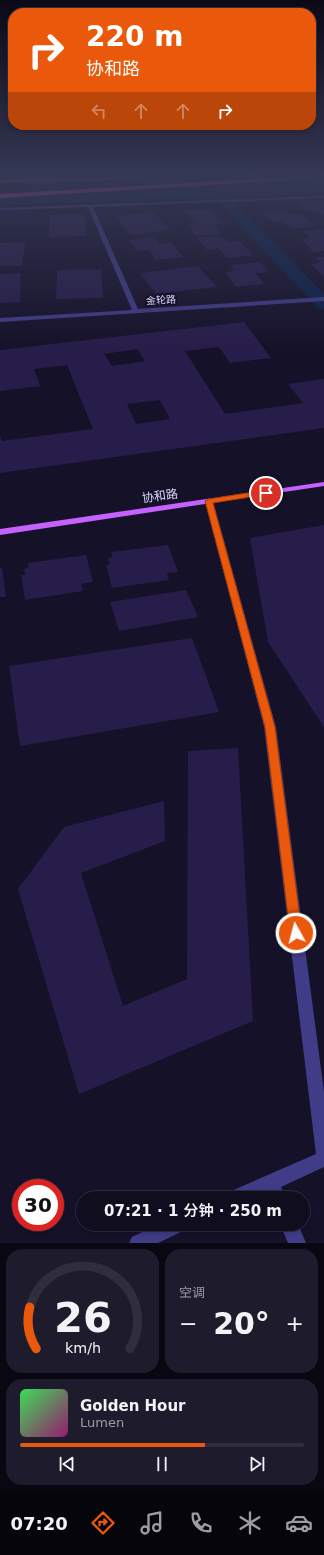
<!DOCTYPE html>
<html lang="zh">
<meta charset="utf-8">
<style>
body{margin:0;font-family:"DejaVu Sans","Noto Sans SC",sans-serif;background:#1e1b2c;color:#f1f3f6;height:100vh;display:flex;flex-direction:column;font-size:15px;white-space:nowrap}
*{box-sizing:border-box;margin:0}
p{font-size:13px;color:#9c9ca4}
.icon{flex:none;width:22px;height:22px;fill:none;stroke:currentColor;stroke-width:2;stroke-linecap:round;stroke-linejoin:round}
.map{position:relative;height:1243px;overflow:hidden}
.drawer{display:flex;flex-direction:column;gap:6px;padding:6px;background:#090711;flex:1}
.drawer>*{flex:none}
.banner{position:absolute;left:8px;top:8px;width:308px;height:122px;border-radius:16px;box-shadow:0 2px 6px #0003,0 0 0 1px #302d3d;background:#ea580c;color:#fff;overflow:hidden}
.speed{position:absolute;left:12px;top:1179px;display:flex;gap:8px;font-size:20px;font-weight:700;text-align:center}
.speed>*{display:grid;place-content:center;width:52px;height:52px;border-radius:50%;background:#100d1f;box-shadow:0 2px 6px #0003,0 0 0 1px #302d3d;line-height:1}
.speed .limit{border:6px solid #d22;background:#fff;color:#111}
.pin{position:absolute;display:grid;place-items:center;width:34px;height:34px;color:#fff;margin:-17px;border:2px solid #fff;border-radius:50%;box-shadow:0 1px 4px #0007}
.me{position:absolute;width:44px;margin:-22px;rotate:353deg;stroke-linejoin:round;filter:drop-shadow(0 0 3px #0008)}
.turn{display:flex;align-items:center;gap:14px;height:84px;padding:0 12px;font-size:18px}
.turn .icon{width:52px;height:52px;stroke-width:2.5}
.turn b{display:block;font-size:28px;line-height:34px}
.lanes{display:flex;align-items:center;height:38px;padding:0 12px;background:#0003;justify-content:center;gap:20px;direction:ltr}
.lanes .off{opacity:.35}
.big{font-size:30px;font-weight:600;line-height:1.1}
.drawer .widget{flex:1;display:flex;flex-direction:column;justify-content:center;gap:6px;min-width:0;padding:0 14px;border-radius:16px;background:#1e1b2c}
.drawer .dial{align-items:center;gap:0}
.dial svg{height:104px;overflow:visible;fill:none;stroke:#302d3d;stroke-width:7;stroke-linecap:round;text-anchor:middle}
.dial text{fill:#f1f3f6;stroke:none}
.song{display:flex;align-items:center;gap:12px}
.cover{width:48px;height:48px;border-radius:6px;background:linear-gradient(135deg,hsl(130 70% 55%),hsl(320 70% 35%))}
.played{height:4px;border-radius:2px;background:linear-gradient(90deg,#ea580c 65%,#302d3d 65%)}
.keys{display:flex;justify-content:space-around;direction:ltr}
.heat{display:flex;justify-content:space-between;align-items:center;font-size:22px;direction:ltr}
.drawer .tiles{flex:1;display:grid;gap:6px;grid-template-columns:1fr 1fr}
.widget:last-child{grid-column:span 2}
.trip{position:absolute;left:76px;top:1191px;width:234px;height:40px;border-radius:20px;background:#100d1f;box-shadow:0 2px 6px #0003,0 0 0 1px #302d3d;font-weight:600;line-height:40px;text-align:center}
.menu{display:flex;height:64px;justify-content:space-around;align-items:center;background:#06050c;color:#9c9ca4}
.menu .icon{width:28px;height:28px}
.menu .current{color:#ea580c}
.menu b{font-size:18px;color:#f1f3f6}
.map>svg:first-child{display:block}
</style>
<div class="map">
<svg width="324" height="1243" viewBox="0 0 324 1243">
<rect width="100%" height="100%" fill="#151129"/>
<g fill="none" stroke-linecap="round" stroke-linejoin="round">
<!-- river -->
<polygon fill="#0b2148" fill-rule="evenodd" points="324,185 324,193 230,197 324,294 324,309 318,308 214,197 0,205 0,197"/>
</g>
<!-- building -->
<g fill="#271d4a" fill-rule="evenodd">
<polygon points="324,200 324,215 304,209 296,201"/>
<polygon points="211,209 224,224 214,225 221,234 196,236 187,224 195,223 186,211"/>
<polygon points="284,210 291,215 301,214 316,226 292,229 282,221 272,222 261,212"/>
<polygon points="153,212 171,230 131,235 114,216"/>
<polygon points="85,214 86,236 49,237 49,215"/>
<polygon points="324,229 324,251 313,252 301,239 310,238 302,231"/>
<polygon points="221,236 228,242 239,241 253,255 227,258 218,248 207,250 197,238"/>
<polygon points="154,237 160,244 171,242 183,257 156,260 149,250 138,251 129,240"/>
<polygon points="25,242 22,266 0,266 0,243"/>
<polygon points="315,257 324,257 324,277 311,264 321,263"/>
<polygon points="260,262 268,272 255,273 264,284 236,287 225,272 234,271 230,265"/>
<polygon points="198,266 217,287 156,294 140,273"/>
<polygon points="101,269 103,298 56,299 57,270"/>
<polygon points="21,273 20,302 0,303 0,274"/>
<path d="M244,322L271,358L230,363L219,347L185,351L225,414L303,403L288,384L324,379V428L0,473V435L2,441L93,429L67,365L34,369L40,386L0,391V350ZM137,349L145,361L112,366L104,354ZM160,400L170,419L136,424L127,404Z"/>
<polygon points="324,525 324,727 268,642 250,538"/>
<polygon points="168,545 178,572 167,573 169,580 112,588 106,565 110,564 108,558 112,557 111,552"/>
<polygon points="86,555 93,582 81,584 83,591 25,600 21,575 25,575 24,569 29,567 28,563"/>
<polygon points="0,568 2,568 6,597 0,597"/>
<polygon points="186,590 198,617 119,631 110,602"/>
<polygon points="192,638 219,712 20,746 9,666"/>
<polygon points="238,748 253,1021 79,1094 18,889 64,827 164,801 165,841 81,873 123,1006 187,979 188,751"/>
</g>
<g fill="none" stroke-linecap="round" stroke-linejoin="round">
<!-- minor -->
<g fill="#403c88" fill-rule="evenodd">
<polygon points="324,196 324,198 93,207 138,309 324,297 324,301 0,322 0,318 132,310 88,207 0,210 0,208"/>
<polygon points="209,498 213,501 276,727 324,1092 324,1167 281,1187 286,1198 268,1198 266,1193 255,1198 226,1198 229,1192 316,1154 264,727 205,501"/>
<polygon points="159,1224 188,1224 185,1230 158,1243 129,1243 132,1237"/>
<polygon points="280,1224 298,1224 306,1243 288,1243"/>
</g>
<!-- major -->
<polygon fill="#c562fd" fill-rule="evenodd" points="324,482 324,486 0,535 0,529"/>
<!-- highway -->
<g fill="#fd56a4" fill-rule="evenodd">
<polygon points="102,177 145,177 142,179 0,183 0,179"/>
<polygon points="288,177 308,177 305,179 0,198 0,194"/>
</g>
</g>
<!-- sky -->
<linearGradient id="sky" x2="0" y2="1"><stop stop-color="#0c0917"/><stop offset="0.5" stop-color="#353854"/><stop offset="1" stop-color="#353854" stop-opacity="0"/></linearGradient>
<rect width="324" height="351" fill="url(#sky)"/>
<!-- route -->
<polygon fill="#ea580c" stroke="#983908" points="266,490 269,491 269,494 213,503 275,727 302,933 301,937 296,939 292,937 290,933 265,727 205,501 209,499"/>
<g text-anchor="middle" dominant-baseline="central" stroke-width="4" stroke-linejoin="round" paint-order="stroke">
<!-- far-street labels -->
<g font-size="10" fill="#dedaff" stroke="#151129">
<text transform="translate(161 300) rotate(-4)">金轮路</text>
</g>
<!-- street labels -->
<g font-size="12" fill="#dedaff" stroke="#151129">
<text transform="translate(160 496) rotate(-8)">协和路</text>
</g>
</g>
</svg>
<div class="speed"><div class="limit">30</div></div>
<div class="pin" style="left:266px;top:493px;background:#d93025"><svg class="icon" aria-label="arrive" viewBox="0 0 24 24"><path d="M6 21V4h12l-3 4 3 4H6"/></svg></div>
<svg class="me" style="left:296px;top:933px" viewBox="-20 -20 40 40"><circle r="17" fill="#ea580c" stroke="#fff" stroke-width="3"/><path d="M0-11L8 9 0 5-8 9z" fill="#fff"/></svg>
<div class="trip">07:21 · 1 分钟 · 250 m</div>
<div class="banner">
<div class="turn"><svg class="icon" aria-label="right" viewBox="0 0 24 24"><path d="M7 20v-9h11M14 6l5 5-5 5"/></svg><div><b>220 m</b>协和路</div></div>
<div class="lanes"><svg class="icon off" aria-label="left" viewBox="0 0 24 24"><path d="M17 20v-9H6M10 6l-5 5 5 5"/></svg><svg class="icon off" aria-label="ahead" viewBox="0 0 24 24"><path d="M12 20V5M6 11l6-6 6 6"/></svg><svg class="icon off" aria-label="ahead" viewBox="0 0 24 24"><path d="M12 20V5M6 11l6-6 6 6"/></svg><svg class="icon" aria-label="right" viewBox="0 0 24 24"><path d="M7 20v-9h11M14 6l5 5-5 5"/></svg></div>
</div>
</div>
<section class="drawer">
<div class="tiles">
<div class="widget dial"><svg viewBox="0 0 100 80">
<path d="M14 69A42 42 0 1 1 86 69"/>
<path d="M14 69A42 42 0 0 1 9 37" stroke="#ea580c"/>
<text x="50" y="56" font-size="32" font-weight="700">26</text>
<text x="50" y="72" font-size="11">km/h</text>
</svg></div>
<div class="widget"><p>空调</p>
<div class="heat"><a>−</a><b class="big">20°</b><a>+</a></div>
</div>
<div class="widget">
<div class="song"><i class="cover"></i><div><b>Golden Hour</b><p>Lumen</p></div></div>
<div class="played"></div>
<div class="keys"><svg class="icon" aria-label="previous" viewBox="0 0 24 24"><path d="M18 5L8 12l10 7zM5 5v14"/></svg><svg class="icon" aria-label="pause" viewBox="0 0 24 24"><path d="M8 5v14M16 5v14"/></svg><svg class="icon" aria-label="next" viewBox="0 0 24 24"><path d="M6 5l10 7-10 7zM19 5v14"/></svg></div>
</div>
</div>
</section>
<nav class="menu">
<b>07:20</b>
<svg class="icon current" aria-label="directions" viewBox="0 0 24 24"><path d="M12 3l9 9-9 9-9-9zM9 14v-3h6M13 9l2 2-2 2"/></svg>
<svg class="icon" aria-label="music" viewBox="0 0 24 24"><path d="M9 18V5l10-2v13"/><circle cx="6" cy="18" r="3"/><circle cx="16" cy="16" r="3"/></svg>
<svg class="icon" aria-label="phone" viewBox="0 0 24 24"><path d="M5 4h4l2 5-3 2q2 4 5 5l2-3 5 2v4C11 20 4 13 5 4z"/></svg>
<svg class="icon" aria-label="climate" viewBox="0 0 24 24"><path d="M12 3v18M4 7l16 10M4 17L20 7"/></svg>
<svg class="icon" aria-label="car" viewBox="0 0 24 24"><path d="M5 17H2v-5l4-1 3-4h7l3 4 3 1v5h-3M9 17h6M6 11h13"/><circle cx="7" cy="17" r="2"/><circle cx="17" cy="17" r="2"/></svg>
</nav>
